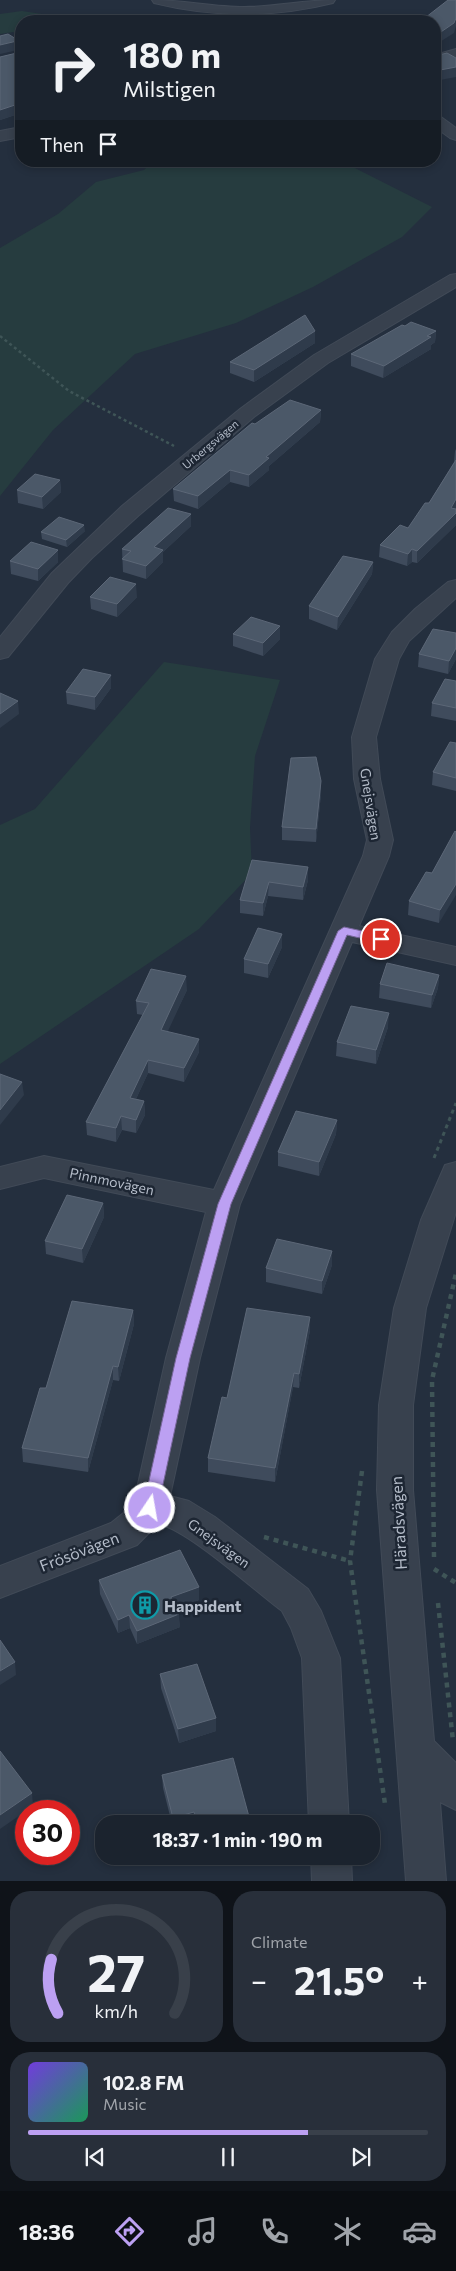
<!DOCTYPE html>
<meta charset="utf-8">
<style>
body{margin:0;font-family:Commissioner,sans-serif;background:#282f3a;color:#f1f3f6;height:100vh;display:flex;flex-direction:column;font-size:19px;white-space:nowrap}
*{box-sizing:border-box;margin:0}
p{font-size:16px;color:#a0a4aa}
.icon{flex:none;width:28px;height:28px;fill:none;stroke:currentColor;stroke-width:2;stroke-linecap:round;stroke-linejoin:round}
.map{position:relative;height:1881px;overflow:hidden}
.sheet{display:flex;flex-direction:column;gap:10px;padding:10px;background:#0f1319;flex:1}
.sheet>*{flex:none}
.banner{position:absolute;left:15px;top:15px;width:426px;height:152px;border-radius:20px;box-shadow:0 2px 8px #0003,0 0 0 1px #39404a;background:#1b232e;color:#f1f3f6;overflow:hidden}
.speed{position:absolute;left:15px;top:1800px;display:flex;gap:10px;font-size:25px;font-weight:700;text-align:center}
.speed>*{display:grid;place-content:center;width:65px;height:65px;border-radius:50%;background:#1b232e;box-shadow:0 2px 8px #0003,0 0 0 1px #39404a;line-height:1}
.speed .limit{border:8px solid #d22;background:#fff;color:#111}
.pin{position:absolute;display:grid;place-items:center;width:42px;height:42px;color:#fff;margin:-21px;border:2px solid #fff;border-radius:50%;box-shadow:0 1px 5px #0007}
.me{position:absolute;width:55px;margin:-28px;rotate:12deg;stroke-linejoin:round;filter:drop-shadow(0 0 4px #0008)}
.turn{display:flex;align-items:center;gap:18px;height:105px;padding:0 25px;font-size:22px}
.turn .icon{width:65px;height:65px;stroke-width:2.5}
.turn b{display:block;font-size:35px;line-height:42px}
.then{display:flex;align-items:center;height:48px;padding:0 25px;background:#0003;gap:10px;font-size:19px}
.big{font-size:38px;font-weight:700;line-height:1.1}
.sheet .card{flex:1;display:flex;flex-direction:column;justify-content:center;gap:8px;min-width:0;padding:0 18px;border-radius:20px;background:#282f3a}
.sheet .dial{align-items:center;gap:0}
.dial svg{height:130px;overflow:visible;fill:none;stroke:#39404a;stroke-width:7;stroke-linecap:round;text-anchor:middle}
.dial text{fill:#f1f3f6;stroke:none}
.song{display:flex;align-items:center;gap:15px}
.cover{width:60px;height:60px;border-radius:8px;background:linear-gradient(135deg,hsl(260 70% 55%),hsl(150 70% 35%))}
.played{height:5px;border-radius:2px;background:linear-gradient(90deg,#bca0f2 70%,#39404a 70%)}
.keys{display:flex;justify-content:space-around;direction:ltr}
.heat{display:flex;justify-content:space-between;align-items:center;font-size:28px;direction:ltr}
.sheet .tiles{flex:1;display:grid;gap:10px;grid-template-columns:1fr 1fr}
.card:last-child{grid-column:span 2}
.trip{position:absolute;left:95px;top:1815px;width:285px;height:50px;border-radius:20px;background:#1b232e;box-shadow:0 2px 8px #0003,0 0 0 1px #39404a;font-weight:700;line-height:50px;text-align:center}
.menu{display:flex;height:80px;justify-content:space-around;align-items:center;background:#0b0e12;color:#a0a4aa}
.menu .icon{width:35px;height:35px}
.menu .current{color:#bca0f2}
.menu b{font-size:22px;color:#f1f3f6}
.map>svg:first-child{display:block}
</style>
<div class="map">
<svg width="456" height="1881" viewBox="0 0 456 1881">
<rect width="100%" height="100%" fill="#242f3e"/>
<!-- green -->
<g fill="#263c3f">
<polygon points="22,11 89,21 21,21 21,35 13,32 0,34 0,14"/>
<polygon points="153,161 341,161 432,207 402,237 313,287 236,323 135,354 53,430 0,496 0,248 58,214 96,182 144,170"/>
<polygon points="164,662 280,680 255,756 250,828 252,873 199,929 0,1064 0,825 35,809"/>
</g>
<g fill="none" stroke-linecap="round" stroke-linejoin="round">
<!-- minor casing -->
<g stroke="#414a57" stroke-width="2">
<g id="minor">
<path d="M152,0C183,0 213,7 244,7C274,7 304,0 335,0L333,3C272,18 215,18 154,3Z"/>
<polygon points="456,49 456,58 435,65 435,55"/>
<polygon points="435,115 441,117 456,128 456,140 450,138 435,127"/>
<polygon points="21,127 21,137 0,141 0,131"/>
<polygon points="456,274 456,287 328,363 254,417 138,516 92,558 68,583 8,657 0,659 0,637 52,573 122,506 240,409 314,355 450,275"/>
<path d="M456,580V598L409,641L399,659L376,737L380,779L393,840L389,856L359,926L456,947V965L352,942L240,1204L200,1358L170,1496L189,1501L215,1517L308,1589L321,1611L340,1658L349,1824H309L302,1658L291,1628L282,1611C255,1591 187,1529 158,1524L137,1545L0,1598V1566L111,1523L126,1511L134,1502L166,1358L206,1212L44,1178L0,1189V1167L44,1156L214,1190L363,856L367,840L354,779L352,737L375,659L392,632L415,609L448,582Z"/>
<polygon points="456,1162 456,1212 426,1308 413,1405 413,1490 434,1741 456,1763 456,1810 440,1802 446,1881 406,1881 377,1490 379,1405 394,1308 421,1220 445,1165"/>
<polygon points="311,1856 351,1856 352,1881 312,1881"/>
</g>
</g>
<!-- path-far2 -->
<polyline stroke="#3f5557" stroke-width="2.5" stroke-dasharray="3 3" stroke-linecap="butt" points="0,336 69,391 174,446"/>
<!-- path-far1 -->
<polyline stroke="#3f5557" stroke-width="3" stroke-dasharray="4 4" stroke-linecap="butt" points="434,1158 456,1103"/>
<!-- path -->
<g stroke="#3f5557" stroke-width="4.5" stroke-dasharray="5 5" stroke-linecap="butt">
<polyline points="362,1471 350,1561 385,1804"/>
<polyline points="264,1537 350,1561"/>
<polyline points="434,1557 432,1380 456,1273"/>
<polyline points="434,1569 456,1583"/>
<polyline points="438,1603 453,1741"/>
</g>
<!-- minor -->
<use href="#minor" fill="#38414e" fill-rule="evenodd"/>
</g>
<!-- wall -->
<g fill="#3f4b5c">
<polygon points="0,36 21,42 21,113 0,120 0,57 20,52"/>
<polygon points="405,326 436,331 435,342 431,345 431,349 383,378 351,366 351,354"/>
<polygon points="315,331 315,343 254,382 230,373 230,362"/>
<polygon points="321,410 320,422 269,466 269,470 249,487 230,482 198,509 174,501 173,489 255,424"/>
<polygon points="456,449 456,525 417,563 412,562 407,566 379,557 380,545 408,528 429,503 454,462 455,451"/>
<polygon points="60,480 61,492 43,509 18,503 17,490"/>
<polygon points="191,514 191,526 163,552 163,562 146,579 123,572 122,549"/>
<polygon points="85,531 67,547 42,539 41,532"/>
<polygon points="10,561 58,562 38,581 11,574"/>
<polygon points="373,562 372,574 337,630 309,619 309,606"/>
<polygon points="90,597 137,597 117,617 91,609"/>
<polygon points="280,626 280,639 263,656 233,646 233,634"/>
<polygon points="456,633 456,659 448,674 418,667 419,654"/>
<polygon points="111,675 111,688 95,710 67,704 66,692"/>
<polygon points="456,681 456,721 431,716 432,703"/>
<polygon points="456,743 456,791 432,785 433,772"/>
<polygon points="321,781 321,794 316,842 282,840 282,827"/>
<polygon points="455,831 439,923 408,915 409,901 432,873"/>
<polygon points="252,860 308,867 308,880 303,900 268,896 263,916 240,913 240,900"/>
<polygon points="282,934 282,947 268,978 244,973 244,959"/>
<polygon points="439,975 438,988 431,1008 379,998 380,984"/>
<polygon points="187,990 167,1031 199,1052 184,1082 148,1073 136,1099 144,1101 145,1115 136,1133 122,1130 116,1142 87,1135 86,1122 143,1015 137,1014 136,1001"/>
<polygon points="388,1027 376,1064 336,1056 337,1042"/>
<polygon points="337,1120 336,1134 319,1176 278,1166 278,1152"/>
<polygon points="103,1203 104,1217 83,1263 46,1254 45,1241"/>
<polygon points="332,1251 332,1265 322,1294 266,1282 266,1268"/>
<polygon points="133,1310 134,1324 119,1381 113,1380 88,1472 23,1462 22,1448 46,1388"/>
<polygon points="310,1330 299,1388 293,1387 275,1482 208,1472 208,1458 227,1398"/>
<polygon points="99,1580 199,1600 177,1609 180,1627 137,1644 130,1628 118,1633 100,1594"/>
<polygon points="160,1674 216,1731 179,1743 161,1688"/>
<polygon points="162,1775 251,1824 172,1824 163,1788"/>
</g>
<!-- shaded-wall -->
<g fill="#2f3b4b">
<polygon points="456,18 456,26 454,33 435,45 435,36"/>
<polygon points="17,41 18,50 0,54 0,45"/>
<polygon points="456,67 456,77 435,81 435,71"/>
<polygon points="21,103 21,113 0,120 0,110"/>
<polygon points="315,331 315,343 254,382 254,370"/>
<polygon points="436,331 435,342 431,345 431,349 383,378 384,366"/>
<polygon points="321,410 320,422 269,466 269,470 249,487 249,475 266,457"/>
<polygon points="230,470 230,482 198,509 198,496"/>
<polygon points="60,480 61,492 43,509 42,497"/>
<polygon points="456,499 456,525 417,563 417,551 451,508"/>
<polygon points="191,514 191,526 163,552 163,562 146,579 146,566 154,547"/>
<polygon points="84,525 85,531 67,547 66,540"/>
<polygon points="412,549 412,562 407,566 408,554"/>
<polygon points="58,550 58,562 38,581 38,569"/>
<polygon points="373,562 372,574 337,630 338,617"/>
<polygon points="136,584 137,597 117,617 117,604"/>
<polygon points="280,626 280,639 263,656 263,643"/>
<polygon points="456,648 456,659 448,674 449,661"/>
<polygon points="111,675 111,688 95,710 95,697"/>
<polygon points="18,701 19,714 0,728 0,714"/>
<polygon points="321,781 321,794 316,842 316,829"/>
<polygon points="308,867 308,880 303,900 303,887"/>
<polygon points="269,882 268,896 263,916 263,903"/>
<polygon points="456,884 456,895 439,923 440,910"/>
<polygon points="282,934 282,947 268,978 268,964"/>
<polygon points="439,975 438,988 431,1008 432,995"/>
<polygon points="186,976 187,990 162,1044 161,1030"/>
<polygon points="389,1013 388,1027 376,1064 376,1050"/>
<polygon points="199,1039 199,1052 184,1082 184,1068"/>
<polygon points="148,1060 148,1073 130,1112 130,1098"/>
<polygon points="22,1082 24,1095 0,1125 0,1110"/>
<polygon points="144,1101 145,1115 136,1133 136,1120"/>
<polygon points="121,1116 122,1130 116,1142 116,1128"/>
<polygon points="337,1120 336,1134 319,1176 319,1162"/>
<polygon points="103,1203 104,1217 83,1263 82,1249"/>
<polygon points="332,1251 332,1265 322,1294 322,1281"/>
<polygon points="133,1310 134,1324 119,1381 118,1367"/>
<polygon points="310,1317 310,1330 299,1388 299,1374"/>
<polygon points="113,1366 113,1380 88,1472 88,1458"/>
<polygon points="294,1373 293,1387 275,1482 275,1468"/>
<polygon points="199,1587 199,1600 172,1611 171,1597"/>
<polygon points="179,1614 180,1627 137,1644 137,1631"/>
<polygon points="129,1615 130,1628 118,1633 118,1620"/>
<polygon points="15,1662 16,1675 0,1685 0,1671"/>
<polygon points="216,1718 216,1731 179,1743 178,1729"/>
<polygon points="32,1793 33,1806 0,1829 0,1815"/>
<polygon points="194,1812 195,1824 174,1824 173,1818"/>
</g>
<!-- building -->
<g fill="#4b5868" stroke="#5c6777">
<polygon points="448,0 456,0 456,18 454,23 435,36 435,21 421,21"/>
<polygon points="8,34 21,42 21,44 17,41 0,45 0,36"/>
<polygon points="21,52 21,103 0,110 0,57"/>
<polygon points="447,53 456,58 456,67 435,71 435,56"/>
<polygon points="305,315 315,331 254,370 230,362"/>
<polygon points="411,322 436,331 427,336 431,337 384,366 351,354 402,325 405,326"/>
<polygon points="290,400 321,410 266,457 269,458 249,475 230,470 198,496 173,489 252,423 255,424"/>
<polygon points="456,460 456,499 451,508 456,509 456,513 417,551 412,549 408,554 380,545 400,525 408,528 425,503 429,503"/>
<polygon points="35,474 60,480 42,497 17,490"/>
<polygon points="168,508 191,514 154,547 163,550 146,566 122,559 131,551 122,549"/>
<polygon points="59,517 84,525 66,540 41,532"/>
<polygon points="31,542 58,550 38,569 10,561"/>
<polygon points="343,556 373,562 338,617 309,606"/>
<polygon points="110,577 136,584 117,604 90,597"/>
<polygon points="251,617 280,626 263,643 233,634"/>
<polygon points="433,629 456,633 456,648 449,661 419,654"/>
<polygon points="83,669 111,675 95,697 66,692"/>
<polygon points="445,679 456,681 456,708 432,703"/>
<polygon points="0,693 18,701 0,714"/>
<polygon points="450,742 456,743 456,778 433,772"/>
<polygon points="316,757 321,781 316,829 282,827 291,758"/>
<polygon points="455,831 456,832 456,884 440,910 409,901 426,872 432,873"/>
<polygon points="252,860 308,867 303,887 269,882 263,903 240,900"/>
<polygon points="258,928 282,934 268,964 244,959"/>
<polygon points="387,963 439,975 432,995 380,984"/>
<polygon points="151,969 186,976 161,1030 199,1039 184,1068 148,1060 130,1098 144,1101 136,1120 121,1116 116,1128 86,1122 149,1003 136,1001"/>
<polygon points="351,1006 389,1013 376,1050 337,1042"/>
<polygon points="0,1074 22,1082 0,1110"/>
<polygon points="296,1111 337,1120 319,1162 278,1152"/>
<polygon points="67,1195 103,1203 82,1249 45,1241"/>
<polygon points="277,1239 332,1251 322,1281 266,1268"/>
<polygon points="72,1301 133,1310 118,1367 113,1366 88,1458 22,1448 40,1388 46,1388"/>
<polygon points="247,1308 310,1317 299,1374 294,1373 275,1468 208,1458 222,1397 227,1398"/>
<polygon points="180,1550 199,1587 171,1597 179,1614 137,1631 129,1615 118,1620 99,1580"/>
<polygon points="0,1640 15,1662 0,1671"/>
<polygon points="197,1664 216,1718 178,1729 160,1674"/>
<polygon points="0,1751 32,1793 0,1815"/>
<polygon points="233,1758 251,1824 197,1824 194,1812 173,1818 162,1775"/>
</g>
<!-- route -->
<polygon fill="#bca0f2" stroke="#7a689d" points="344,927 385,936 387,939 381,943 347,935 231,1204 190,1358 158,1508 156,1512 150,1514 145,1512 143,1508 176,1358 218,1204 338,931"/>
<!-- icons -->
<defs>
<g id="building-ring" transform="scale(1.4375)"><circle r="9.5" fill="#1d2633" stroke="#0f9aa8" stroke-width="1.5"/><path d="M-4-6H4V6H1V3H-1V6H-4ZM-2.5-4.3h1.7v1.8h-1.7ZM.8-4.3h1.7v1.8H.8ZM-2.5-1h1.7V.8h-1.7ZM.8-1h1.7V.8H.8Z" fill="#0f9aa8"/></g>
</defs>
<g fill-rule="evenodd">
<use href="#building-ring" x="145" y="1605"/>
</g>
<g text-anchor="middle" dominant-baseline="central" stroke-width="5" stroke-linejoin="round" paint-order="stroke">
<!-- far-street labels -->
<g font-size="11" fill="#b4bcc9" stroke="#1d2633">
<text transform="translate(210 444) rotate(-40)">Urbergsvägen</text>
</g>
<!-- street labels -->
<g font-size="14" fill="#b4bcc9" stroke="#1d2633">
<text transform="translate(371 804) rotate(81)">Gnejsvägen</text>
<text transform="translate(112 1181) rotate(12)">Pinnmovägen</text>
<text transform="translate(219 1543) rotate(36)">Gnejsvägen</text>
</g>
<!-- near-street labels -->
<g font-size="16" fill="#b4bcc9" stroke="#1d2633">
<text transform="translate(398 1523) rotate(-93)">Häradsvägen</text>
<text transform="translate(79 1551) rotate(-21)">Frösövägen</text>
</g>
<!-- near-poi labels -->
<g font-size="16" font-weight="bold" fill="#b4bcc9" stroke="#1d2633" text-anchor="start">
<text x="164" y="1605">Happident</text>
</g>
</g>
</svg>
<div class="speed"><div class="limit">30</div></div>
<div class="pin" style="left:381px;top:939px;background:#d93025"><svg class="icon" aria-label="arrive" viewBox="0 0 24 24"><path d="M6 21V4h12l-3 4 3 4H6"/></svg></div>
<svg class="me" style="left:150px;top:1508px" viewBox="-20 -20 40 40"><circle r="17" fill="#bca0f2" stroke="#fff" stroke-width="3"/><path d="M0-11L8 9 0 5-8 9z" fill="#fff"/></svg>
<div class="trip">18:37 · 1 min · 190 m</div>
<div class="banner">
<div class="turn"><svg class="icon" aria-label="right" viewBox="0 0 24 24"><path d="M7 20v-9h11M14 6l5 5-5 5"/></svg><div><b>180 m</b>Milstigen</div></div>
<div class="then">Then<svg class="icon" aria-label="arrive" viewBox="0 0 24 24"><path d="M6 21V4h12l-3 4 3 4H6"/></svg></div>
</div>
</div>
<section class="sheet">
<div class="tiles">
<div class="card dial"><svg viewBox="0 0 100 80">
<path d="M14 69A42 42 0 1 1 86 69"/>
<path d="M14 69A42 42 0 0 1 10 36" stroke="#bca0f2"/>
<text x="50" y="56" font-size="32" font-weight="700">27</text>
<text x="50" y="72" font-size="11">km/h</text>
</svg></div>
<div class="card"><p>Climate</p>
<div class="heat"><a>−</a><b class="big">21.5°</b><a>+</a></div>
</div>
<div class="card">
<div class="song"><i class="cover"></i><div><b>102.8 FM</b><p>Music</p></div></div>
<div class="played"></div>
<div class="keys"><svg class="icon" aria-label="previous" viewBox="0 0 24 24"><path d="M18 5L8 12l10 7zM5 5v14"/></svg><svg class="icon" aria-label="pause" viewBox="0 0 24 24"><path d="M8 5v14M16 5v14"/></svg><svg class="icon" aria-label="next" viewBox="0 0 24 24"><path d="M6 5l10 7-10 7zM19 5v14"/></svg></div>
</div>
</div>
</section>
<nav class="menu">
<b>18:36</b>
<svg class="icon current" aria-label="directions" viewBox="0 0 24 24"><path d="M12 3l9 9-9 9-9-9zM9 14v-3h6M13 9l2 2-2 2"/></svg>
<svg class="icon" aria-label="music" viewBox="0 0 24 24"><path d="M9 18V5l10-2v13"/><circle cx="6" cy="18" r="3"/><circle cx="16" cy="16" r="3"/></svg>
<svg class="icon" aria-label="phone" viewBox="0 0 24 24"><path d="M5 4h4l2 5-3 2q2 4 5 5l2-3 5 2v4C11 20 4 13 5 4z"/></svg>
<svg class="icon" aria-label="climate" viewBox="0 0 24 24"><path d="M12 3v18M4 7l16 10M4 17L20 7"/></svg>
<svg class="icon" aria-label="car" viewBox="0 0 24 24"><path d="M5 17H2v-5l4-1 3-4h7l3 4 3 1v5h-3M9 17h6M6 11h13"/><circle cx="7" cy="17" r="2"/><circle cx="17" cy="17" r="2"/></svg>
</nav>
